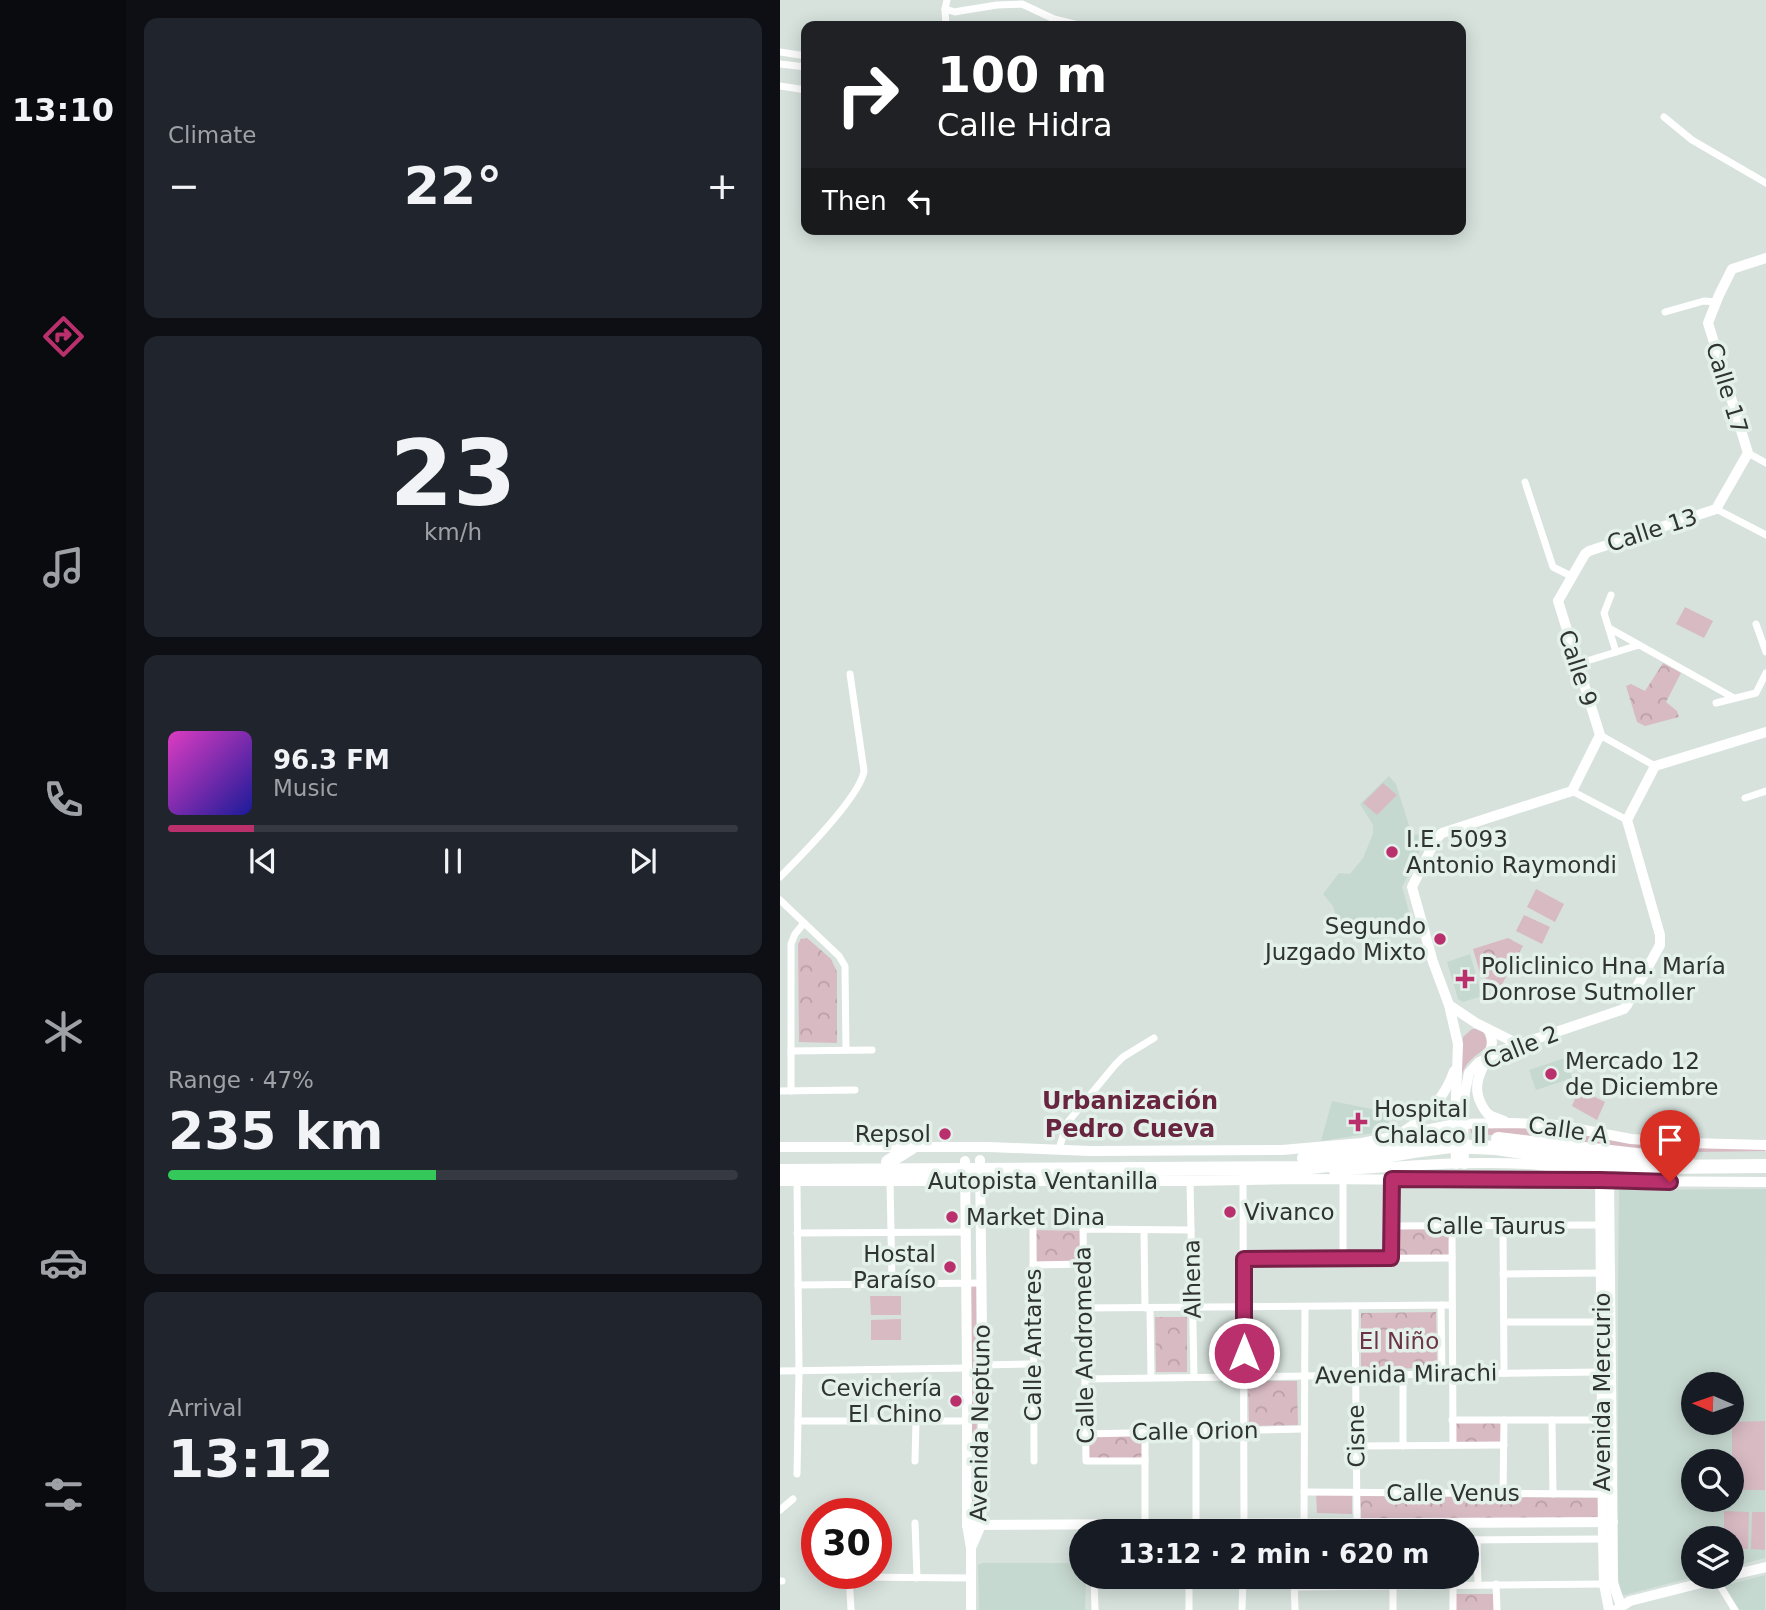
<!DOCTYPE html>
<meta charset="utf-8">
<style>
body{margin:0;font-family:"DejaVu Sans",sans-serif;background:#20242c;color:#f1f3f6;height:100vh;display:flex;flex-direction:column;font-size:26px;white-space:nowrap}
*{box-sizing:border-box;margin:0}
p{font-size:23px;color:#9ea1a6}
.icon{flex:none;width:38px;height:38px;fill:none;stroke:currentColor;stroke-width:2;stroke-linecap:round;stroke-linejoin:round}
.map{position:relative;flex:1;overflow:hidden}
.panel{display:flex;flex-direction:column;gap:18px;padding:18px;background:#0d0f14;width:654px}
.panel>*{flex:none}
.top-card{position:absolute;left:21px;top:21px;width:665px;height:214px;border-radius:14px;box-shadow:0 4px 18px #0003;background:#202124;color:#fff;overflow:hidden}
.needle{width:46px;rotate:272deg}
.fabs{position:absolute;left:901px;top:1372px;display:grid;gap:14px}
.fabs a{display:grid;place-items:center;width:63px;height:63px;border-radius:50%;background:#171b24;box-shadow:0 4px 18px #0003;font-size:35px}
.speed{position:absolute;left:21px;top:1498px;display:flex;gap:14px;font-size:35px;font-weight:700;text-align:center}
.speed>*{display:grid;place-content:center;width:91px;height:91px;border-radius:50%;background:#171b24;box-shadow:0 4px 18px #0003;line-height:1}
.speed .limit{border:10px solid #d22;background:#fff;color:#111}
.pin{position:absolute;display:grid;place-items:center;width:60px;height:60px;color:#fff;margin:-72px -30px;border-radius:50% 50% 50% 0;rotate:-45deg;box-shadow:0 0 7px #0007}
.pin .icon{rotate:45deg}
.me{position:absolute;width:77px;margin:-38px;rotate:0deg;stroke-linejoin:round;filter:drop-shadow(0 0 5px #0008)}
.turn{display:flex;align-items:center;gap:24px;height:147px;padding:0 21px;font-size:32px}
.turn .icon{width:91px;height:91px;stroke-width:2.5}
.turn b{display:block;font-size:49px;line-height:60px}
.then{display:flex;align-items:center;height:66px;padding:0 21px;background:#0003;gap:14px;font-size:26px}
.big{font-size:52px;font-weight:700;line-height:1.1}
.panel .widget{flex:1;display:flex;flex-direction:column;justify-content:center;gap:10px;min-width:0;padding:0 24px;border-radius:14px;background:#20242c}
.panel .dial{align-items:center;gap:0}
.dial b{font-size:91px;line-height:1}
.song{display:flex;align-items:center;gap:21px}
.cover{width:84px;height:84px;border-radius:10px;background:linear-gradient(135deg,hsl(310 70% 55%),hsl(240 70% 35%))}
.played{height:7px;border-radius:4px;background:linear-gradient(90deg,#b9306d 15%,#363941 15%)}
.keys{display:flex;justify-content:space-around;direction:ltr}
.heat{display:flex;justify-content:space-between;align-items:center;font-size:38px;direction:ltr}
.charge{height:10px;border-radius:5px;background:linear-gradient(90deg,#34c759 47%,#363941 0)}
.trip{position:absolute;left:289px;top:1519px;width:410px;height:70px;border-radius:35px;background:#171b24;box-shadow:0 4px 18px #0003;font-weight:700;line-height:70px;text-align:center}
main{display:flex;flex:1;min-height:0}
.dock{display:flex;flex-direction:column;width:126px;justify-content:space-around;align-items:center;background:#090b0e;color:#9ea1a6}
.dock .icon{width:49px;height:49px}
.dock .active{color:#b9306d}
.dock b{font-size:32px;color:#f1f3f6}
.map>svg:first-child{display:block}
</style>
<main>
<nav class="dock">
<b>13:10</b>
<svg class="icon active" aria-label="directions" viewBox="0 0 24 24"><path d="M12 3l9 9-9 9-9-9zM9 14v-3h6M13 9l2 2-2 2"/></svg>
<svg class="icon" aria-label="music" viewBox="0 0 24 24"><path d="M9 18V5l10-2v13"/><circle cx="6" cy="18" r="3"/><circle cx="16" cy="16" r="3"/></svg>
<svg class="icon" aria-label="phone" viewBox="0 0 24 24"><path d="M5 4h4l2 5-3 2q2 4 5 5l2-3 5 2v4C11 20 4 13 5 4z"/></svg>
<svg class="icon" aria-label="climate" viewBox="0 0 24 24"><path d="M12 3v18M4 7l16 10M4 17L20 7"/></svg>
<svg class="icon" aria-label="car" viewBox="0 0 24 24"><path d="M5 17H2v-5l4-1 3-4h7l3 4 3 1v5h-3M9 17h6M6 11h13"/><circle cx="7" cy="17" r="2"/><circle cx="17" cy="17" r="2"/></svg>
<svg class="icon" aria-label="filters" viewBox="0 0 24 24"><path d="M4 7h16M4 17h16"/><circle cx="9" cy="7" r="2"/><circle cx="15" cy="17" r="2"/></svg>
</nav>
<section class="panel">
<div class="widget"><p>Climate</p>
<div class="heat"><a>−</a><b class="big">22°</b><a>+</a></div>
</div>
<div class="widget dial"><b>23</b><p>km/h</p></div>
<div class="widget">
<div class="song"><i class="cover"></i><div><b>96.3 FM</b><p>Music</p></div></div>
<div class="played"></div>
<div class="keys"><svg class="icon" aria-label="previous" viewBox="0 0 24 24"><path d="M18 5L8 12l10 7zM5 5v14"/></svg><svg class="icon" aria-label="pause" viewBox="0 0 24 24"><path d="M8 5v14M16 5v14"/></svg><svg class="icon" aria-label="next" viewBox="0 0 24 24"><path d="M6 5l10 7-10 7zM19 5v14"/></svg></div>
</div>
<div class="widget"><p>Range · 47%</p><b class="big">235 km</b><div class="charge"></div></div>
<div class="widget"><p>Arrival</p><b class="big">13:12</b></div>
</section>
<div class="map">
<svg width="986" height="1610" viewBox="0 0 986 1610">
<defs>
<pattern id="forest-crowns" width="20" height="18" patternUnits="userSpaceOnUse" patternTransform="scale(1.75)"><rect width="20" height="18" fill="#d8bac3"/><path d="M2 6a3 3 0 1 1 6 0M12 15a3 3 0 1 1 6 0" fill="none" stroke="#baa0a8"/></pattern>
</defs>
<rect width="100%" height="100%" fill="#d7e2dd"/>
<!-- built -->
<g fill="#c6d9d0" fill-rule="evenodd">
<polygon points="609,776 616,784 632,835 640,834 643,843 639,847 639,854 622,887 633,926 617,931 558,922 553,906 543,894 559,873 570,874 583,858 593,834 593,825 580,804"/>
<polygon points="690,954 702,996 683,1002 678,999 667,962"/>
<polygon points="785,1058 792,1078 756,1090 749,1070"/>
<polygon points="552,1101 611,1113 607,1131 541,1141"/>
<path d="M986,1189L985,1558L952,1567V1538H914V1577L841,1596L838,1576V1286L839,1190ZM914,1384H952V1423H914ZM914,1461H952V1500H914Z"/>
<polygon points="202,1563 301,1563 301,1577 306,1577 305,1610 199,1610 198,1565"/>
<polygon points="985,1575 985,1610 960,1610 953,1603 944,1586"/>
</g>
<!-- grass -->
<g fill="#d8bac3">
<polygon points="905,607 933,621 924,638 896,624"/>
<polygon points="603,783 617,795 597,815 583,803"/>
<polygon points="756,889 784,904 775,922 747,907"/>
<polygon points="744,915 770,927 762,944 736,931"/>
<path d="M692,1029H696L703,1032C713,1049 702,1049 692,1059C685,1065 683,1071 680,1079L683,1037Z"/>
<polygon points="799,1089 825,1102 817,1120 792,1106"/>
<polygon points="690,1127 758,1127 985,1148 985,1151 920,1152 852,1149 691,1133"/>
<polygon points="191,1286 196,1286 197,1518 191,1520"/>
<polygon points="90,1296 121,1296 121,1315 91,1315"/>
<polygon points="121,1319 121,1340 91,1340 91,1320"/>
<polygon points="985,1421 985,1490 952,1490 952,1422"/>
<polygon points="536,1494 572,1494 572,1514 537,1513"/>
<polygon points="944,1511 969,1512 968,1549 952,1549 952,1538 944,1538"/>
<polygon points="972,1512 985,1512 985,1550 971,1549"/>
</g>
<!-- forest -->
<g fill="url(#forest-crowns)">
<polygon points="883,663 901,673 886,702 897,711 899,717 865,726 857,722 846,686 851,684 865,691"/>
<polygon points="27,938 51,959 57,972 57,1043 19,1042 18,944 21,939"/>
<polygon points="728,938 743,946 721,986 701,976 693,949"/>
<polygon points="613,1226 672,1227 670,1258 613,1258"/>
<polygon points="254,1230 301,1231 301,1265 255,1266"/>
<polygon points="656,1312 657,1368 581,1369 581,1313"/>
<polygon points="375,1317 407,1317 407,1372 376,1372"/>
<polygon points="468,1381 517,1381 518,1425 469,1426"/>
<polygon points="674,1421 722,1422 722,1444 674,1443"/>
<polygon points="307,1435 362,1435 362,1459 307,1460"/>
<polygon points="580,1496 819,1498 819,1518 581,1519"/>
<polygon points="675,1594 717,1594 715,1610 674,1610"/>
</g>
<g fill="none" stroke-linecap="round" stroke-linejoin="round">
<!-- street -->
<g stroke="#fff" stroke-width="7">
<polyline points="165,9 175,12 180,11 217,5 242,4 274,19 298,25"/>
<polyline points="166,26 165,9 167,0"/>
<polyline points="0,52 26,56"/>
<polyline points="0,64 26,67"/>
<polyline points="0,86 26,90"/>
<polyline points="884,117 912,140 986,183"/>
<polyline points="885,312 924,301 936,302"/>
<polyline points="968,453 986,463"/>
<polyline points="745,482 773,567 793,577"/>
<polyline points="936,509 986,535"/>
<polyline points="831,595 824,613 836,652"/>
<polyline points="976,624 986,652"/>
<polyline points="829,628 954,698"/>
<polyline points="797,664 859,645"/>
<polyline points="936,703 976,693 986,673"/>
<polyline points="820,735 875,766"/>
<polyline points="792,791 847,820"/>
<polyline points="965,798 986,791"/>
<path d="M0,877C21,856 80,797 84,771L70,674"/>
<polyline points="0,900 59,956 65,966 66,1050"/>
<polyline points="11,1051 92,1050"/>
<polyline points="0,1091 75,1090"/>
<polyline points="11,1091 11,944 15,934 24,923"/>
<polyline points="279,1149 287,1123 335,1065 343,1057 374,1038"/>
<polyline points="463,1179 464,1531"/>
<polyline points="110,1181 112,1284"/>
<polyline points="410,1181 414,1377"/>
<polyline points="612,1226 821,1225"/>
<polyline points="672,1227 673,1445"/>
<polyline points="723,1227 724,1373"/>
<polyline points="253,1228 254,1461"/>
<polyline points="364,1230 365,1308"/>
<polyline points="17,1233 186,1232"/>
<polyline points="563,1258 563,1179"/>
<polyline points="611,1258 613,1179"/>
<polyline points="464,1259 672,1258"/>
<polyline points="253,1265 304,1264"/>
<polyline points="723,1274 824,1273"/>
<polyline points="18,1285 202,1283"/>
<polyline points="661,1305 662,1374"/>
<polyline points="575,1306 577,1523"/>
<polyline points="304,1308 672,1305"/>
<polyline points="370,1308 371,1378"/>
<polyline points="724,1322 824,1322"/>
<polyline points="202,1365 253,1364"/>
<polyline points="0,1371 187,1368"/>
<polyline points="305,1379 821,1372"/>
<polyline points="672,1420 822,1420"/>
<polyline points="772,1420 773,1494"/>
<polyline points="18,1421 187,1421"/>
<polyline points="365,1432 365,1525"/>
<polyline points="305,1434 524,1429"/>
<polyline points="576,1446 724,1445"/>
<polyline points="623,1446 623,1374"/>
<polyline points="135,1461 136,1421"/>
<polyline points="365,1461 306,1461 303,1229 411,1230"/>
<polyline points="17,1474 19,1371 17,1181"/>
<polyline points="524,1492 823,1494"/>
<polyline points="723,1493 724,1420"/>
<polyline points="0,1510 13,1499"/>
<polyline points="135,1523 137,1578"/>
<polyline points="416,1524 416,1432"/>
<polyline points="524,1524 525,1307"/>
<polyline points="686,1540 823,1539"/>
<polyline points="697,1540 698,1584"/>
<polyline points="69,1574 71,1610"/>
<polyline points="69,1577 191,1578"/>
<polyline points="314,1577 315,1610"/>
<polyline points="409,1577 409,1610"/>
<polyline points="514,1577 515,1610"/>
<polyline points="613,1577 613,1610"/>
<polyline points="936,1579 955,1610"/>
<polyline points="0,1581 2,1581"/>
<polyline points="716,1584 717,1610"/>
<polyline points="514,1587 825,1584"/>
<polyline points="462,1610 463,1577"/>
<polyline points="673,1610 673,1585"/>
</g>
<!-- secondary -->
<g stroke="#fff" stroke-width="10">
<polyline points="669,1005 696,1023 738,1044"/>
<path d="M708,1029C723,1054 689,1069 699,1099C701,1104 704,1110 708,1114C713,1117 719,1119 724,1121"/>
<path d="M623,1132C646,1117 665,1098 674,1071"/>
<polyline points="0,1147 209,1147 310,1151 502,1150 582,1143 675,1124 732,1123 778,1125 851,1139 908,1143 986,1145"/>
<polyline points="185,1161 187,1368 187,1525 191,1548 191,1610"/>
<polyline points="676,1164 675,1124 678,1044 669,1005 653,962 632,887 656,839 662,833 792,791 820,735 778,601 805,554 809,551 936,509 968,453 928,323 939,295 952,269 986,258"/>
<polyline points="684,1164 683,1119 685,1092 689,1073 698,1063 720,1051 844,1009 847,1005 880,945 880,935 847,820 875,766 986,732"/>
<path d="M554,1171C618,1166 683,1161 747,1164C774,1166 801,1171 827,1174"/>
<polyline points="820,1176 823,1539 824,1584 829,1610"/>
<polyline points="829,1176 833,1583 841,1606"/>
<polyline points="0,1181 410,1181 525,1179 986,1182"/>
<polyline points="187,1525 833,1522"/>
<polyline points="191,1548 201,1525 203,1418 200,1160"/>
<polyline points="952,1575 986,1567"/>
<polyline points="836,1610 850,1601 945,1577"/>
</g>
<!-- highway -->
<g stroke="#fff" stroke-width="14">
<polyline points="718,1139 865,1156 907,1157"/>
<polyline points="524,1158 605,1147 638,1139 667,1138"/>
<polyline points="108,1162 132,1147"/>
<polyline points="0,1171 522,1168 565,1163 633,1151 671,1146 716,1148 820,1163 875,1167 986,1166"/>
</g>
</g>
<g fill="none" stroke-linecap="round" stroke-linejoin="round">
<!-- route casing -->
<g stroke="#781f47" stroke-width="18">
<polyline id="route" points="464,1353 464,1259 611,1258 612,1179 820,1180 890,1182"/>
</g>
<!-- route -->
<use href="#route" stroke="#b9306d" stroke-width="12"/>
</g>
<!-- markers -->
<g fill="#b9306d" stroke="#e4f0ea" stroke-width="2.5">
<circle cx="612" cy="852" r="7"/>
<circle cx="660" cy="939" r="7"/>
<path d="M681.5 968.5h7v7h7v7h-7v7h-7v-7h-7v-7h7z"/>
<circle cx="771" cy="1074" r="7"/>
<path d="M574.5 1111.5h7v7h7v7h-7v7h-7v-7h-7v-7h7z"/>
<circle cx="165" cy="1134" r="7"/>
<circle cx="450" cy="1212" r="7"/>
<circle cx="172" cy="1217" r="7"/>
<circle cx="170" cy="1267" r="7"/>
<circle cx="176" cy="1401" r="7"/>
</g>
<g text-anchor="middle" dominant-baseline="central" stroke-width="7" stroke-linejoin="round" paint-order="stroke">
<!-- street labels -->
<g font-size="23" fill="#2f3331" stroke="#e4f0ea">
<text transform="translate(947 388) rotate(73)">Calle 17</text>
<text transform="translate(872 530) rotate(-18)">Calle 13</text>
<text transform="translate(798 668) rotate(72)">Calle 9</text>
<text transform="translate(741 1047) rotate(-22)">Calle 2</text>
<text transform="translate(788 1130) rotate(8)">Calle A</text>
<text x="263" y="1181">Autopista Ventanilla</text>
<text x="716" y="1226">Calle Taurus</text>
<text transform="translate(412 1279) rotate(-91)">Alhena</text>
<text transform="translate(253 1345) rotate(-90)">Calle Antares</text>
<text transform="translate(304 1345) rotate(-91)">Calle Andromeda</text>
<text transform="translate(626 1374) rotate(-1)">Avenida Mirachi</text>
<text transform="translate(822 1392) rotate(-90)">Avenida Mercurio</text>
<text transform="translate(200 1423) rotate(-89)">Avenida Neptuno</text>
<text transform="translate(415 1431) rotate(-1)">Calle Orion</text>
<text transform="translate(576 1436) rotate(-91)">Cisne</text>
<text x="673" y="1493">Calle Venus</text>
</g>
<!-- poi labels -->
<g font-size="23" fill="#2f3331" stroke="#e4f0ea" text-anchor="start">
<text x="626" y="839">I.E. 5093<tspan x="626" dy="26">Antonio Raymondi</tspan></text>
<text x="646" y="926" text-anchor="end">Segundo<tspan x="646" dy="26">Juzgado Mixto</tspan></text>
<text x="701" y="966">Policlinico Hna. María<tspan x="701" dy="26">Donrose Sutmoller</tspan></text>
<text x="785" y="1061">Mercado 12<tspan x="785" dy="26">de Diciembre</tspan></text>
<text x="594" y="1109">Hospital<tspan x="594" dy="26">Chalaco II</tspan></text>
<text x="151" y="1134" text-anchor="end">Repsol</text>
<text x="464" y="1212">Vivanco</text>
<text x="186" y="1217">Market Dina</text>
<text x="156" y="1254" text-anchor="end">Hostal<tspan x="156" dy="26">Paraíso</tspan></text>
<text x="162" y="1388" text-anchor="end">Cevichería<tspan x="162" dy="26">El Chino</tspan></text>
</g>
<!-- park labels -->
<g font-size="23" fill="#6b3448" stroke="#e4f0ea">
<text x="619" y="1341">El Niño</text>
</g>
<!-- neighbourhood labels -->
<g font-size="24" font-weight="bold" fill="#682540" stroke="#e4f0ea">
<text x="350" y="1101">Urbanización<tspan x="350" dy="28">Pedro Cueva</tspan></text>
</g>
</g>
</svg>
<div class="fabs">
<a><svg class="needle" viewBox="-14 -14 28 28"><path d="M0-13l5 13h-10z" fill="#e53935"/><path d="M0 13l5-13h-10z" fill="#9ea1a6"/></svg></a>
<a><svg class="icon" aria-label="search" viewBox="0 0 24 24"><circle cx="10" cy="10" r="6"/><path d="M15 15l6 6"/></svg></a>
<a><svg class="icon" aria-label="layers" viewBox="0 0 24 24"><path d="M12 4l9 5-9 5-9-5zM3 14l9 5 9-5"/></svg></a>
</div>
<div class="speed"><div class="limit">30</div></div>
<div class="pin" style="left:890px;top:1182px;background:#d93025"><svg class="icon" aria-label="arrive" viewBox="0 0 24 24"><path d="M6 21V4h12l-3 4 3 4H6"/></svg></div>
<svg class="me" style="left:464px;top:1353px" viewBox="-20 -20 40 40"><circle r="17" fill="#b9306d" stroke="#fff" stroke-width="3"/><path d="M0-11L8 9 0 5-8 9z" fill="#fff"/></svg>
<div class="trip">13:12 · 2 min · 620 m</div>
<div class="top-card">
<div class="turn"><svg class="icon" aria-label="right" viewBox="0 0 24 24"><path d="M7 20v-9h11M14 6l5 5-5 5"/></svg><div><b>100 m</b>Calle Hidra</div></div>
<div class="then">Then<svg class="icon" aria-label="left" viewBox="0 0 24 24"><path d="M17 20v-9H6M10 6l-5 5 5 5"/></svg></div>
</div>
</div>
</main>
